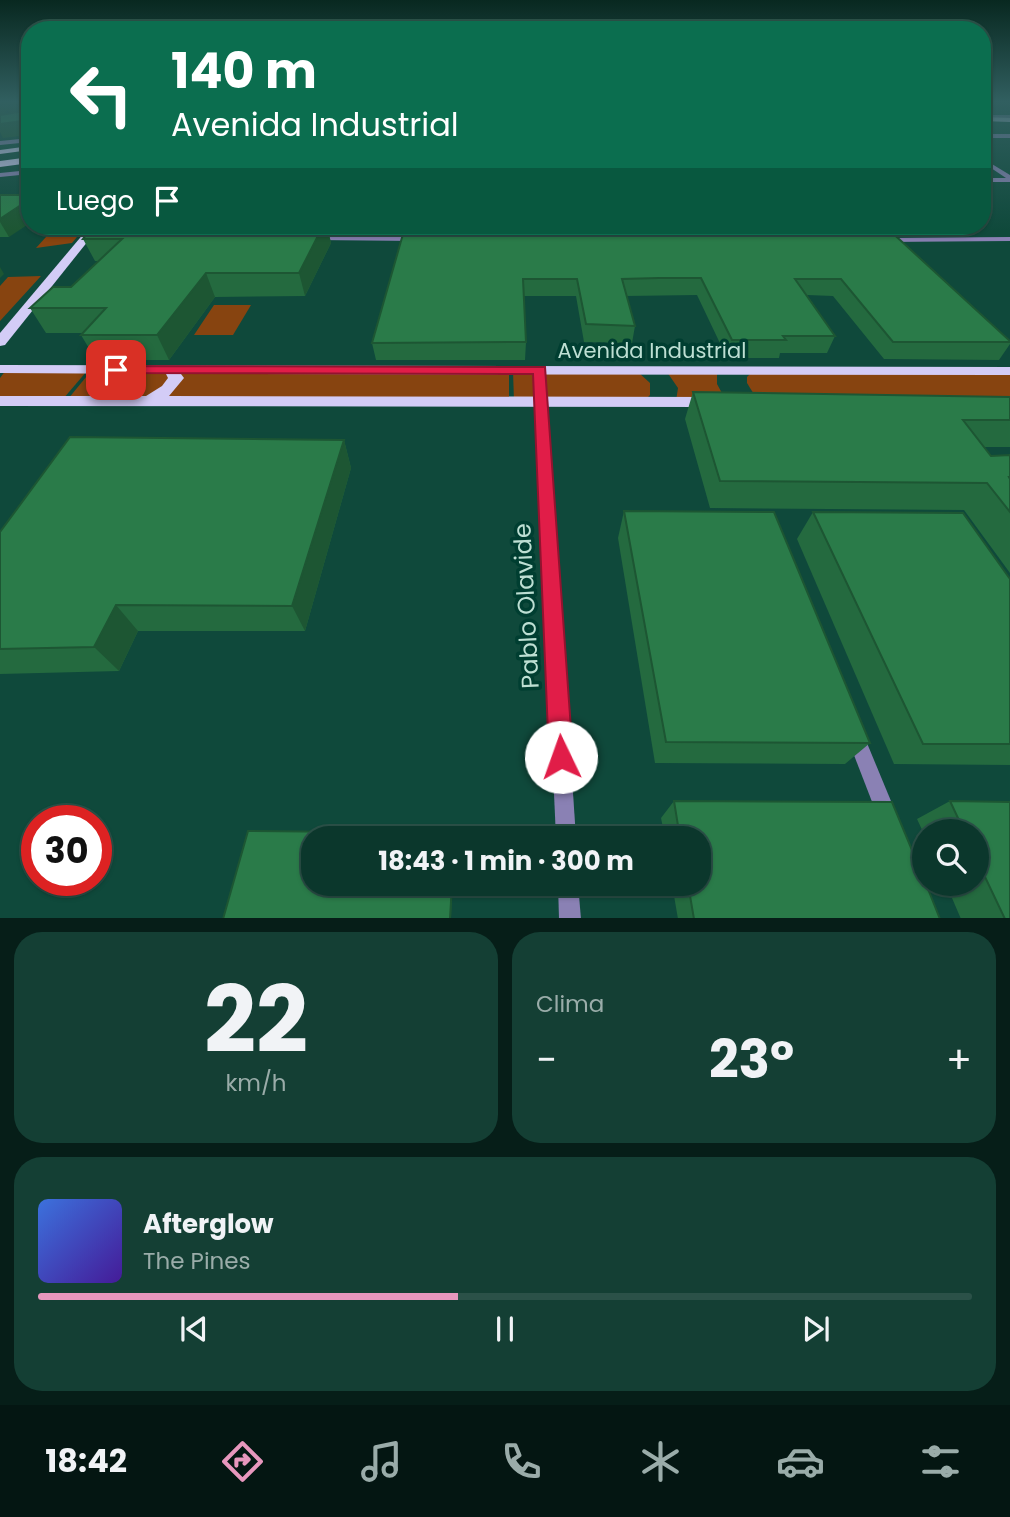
<!DOCTYPE html>
<html lang="es">
<meta charset="utf-8">
<style>
body{margin:0;font-family:Poppins,sans-serif;background:#143f34;color:#f1f3f6;height:100vh;display:flex;flex-direction:column;font-size:26px;white-space:nowrap}
*{box-sizing:border-box;margin:0}
p{font-size:23px;color:#9aaca9}
.icon{flex:none;width:38px;height:38px;fill:none;stroke:currentColor;stroke-width:2;stroke-linecap:round;stroke-linejoin:round}
.map{position:relative;height:918px;overflow:hidden}
.panel{display:flex;flex-direction:column;gap:14px;padding:14px;background:#061e18;flex:1}
.panel>*{flex:none}
.hud{position:absolute;left:21px;top:21px;width:970px;height:214px;border-radius:28px;box-shadow:0 2px 5px #0004,0 0 0 2px #2b5148;background:#0b6e4f;color:#fff;overflow:hidden}
.buttons{position:absolute;left:912px;top:819px;display:grid;gap:14px}
.buttons a{display:grid;place-items:center;width:77px;height:77px;border-radius:50%;background:#0b372c;box-shadow:0 2px 5px #0004,0 0 0 2px #2b5148;font-size:35px}
.speed{position:absolute;left:21px;top:805px;display:flex;gap:14px;font-size:35px;font-weight:700;text-align:center}
.speed>*{display:grid;place-content:center;width:91px;height:91px;border-radius:50%;background:#0b372c;box-shadow:0 2px 5px #0004,0 0 0 2px #2b5148;line-height:1}
.speed .limit{border:10px solid #d22;background:#fff;color:#111}
.pin{position:absolute;display:grid;place-items:center;width:60px;height:60px;color:#fff;margin:-30px;border-radius:14px;box-shadow:0 4px 10px #0006}
.me{position:absolute;width:77px;margin:-38px;rotate:357deg;stroke-linejoin:round;filter:drop-shadow(0 0 5px #0008)}
.turn{display:flex;align-items:center;gap:24px;height:147px;padding:0 35px;font-size:32px}
.turn .icon{width:91px;height:91px;stroke-width:2.5}
.turn b{display:block;font-size:49px;line-height:60px}
.then{display:flex;align-items:center;height:66px;padding:0 35px;background:#0003;gap:14px;font-size:26px}
.big{font-size:52px;font-weight:700;line-height:1.1}
.panel .tile{flex:1;display:flex;flex-direction:column;justify-content:center;gap:10px;min-width:0;padding:0 24px;border-radius:28px;background:#143f34}
.panel .dial{align-items:center;gap:0}
.dial b{font-size:91px;line-height:1}
.song{display:flex;align-items:center;gap:21px}
.cover{width:84px;height:84px;border-radius:10px;background:linear-gradient(135deg,hsl(220 70% 55%),hsl(260 70% 35%))}
.played{height:7px;border-radius:4px;background:linear-gradient(90deg,#e797bd 45%,#2b5148 45%)}
.keys{display:flex;justify-content:space-around;direction:ltr}
.heat{display:flex;justify-content:space-between;align-items:center;font-size:38px;direction:ltr}
.panel .tiles{flex:1;display:grid;gap:14px;grid-template-columns:1fr 1fr}
.tile:last-child{grid-column:span 2}
.trip{position:absolute;left:301px;top:826px;width:410px;height:70px;border-radius:28px;background:#0b372c;box-shadow:0 2px 5px #0004,0 0 0 2px #2b5148;font-weight:700;line-height:70px;text-align:center}
.tab-bar{display:flex;height:112px;justify-content:space-around;align-items:center;background:#041612;color:#9aaca9}
.tab-bar .icon{width:49px;height:49px}
.tab-bar .on{color:#e797bd}
.tab-bar b{font-size:32px;color:#f1f3f6}
.map>svg:first-child{display:block}
</style>
<div class="map">
<svg width="1010" height="919" viewBox="0 0 1010 919">
<rect width="100%" height="100%" fill="#0f493b"/>
<!-- green -->
<g fill="#874410">
<polygon points="56,226 86,226 72,243 36,248"/>
<polygon points="41,276 0,321 0,286 8,277"/>
<polygon points="214,305 251,305 233,335 194,335"/>
<polygon points="6,370 87,371 63,399 0,400 0,378"/>
<polygon points="91,371 509,371 509,401 68,399"/>
<polygon points="513,371 538,371 540,401 514,401"/>
<polygon points="543,372 638,372 650,383 650,395 645,400 544,401"/>
<polygon points="667,372 717,372 717,384 723,395 676,401 678,388"/>
<polygon points="752,372 1010,372 1010,402 755,396 747,383 747,377"/>
</g>
<g fill="none" stroke-linecap="round" stroke-linejoin="round">
<!-- minor -->
<g fill="#8a81b4" fill-rule="evenodd">
<polygon points="1010,115 1010,119 982,118 982,115"/>
<rect x="982" y="134" width="28" height="4"/>
<polygon points="30,138 30,142 0,145 0,141"/>
<polygon points="982,158 1010,175 1010,182 982,182 982,178 1006,178 982,162"/>
<polygon points="30,170 30,174 0,177 0,173"/>
<polygon points="311,236 418,237 422,239 418,241 314,240 310,238"/>
<polygon points="1010,237 1010,241 884,242 880,240 884,238"/>
<polygon points="540,367 545,370 576,838 556,838 535,370"/>
<polygon points="856,728 862,731 898,818 895,825 888,828 881,825 847,737 850,731"/>
<polygon points="558,884 578,884 581,919 559,919"/>
</g>
<!-- major -->
<g fill="#d3ccf6" fill-rule="evenodd">
<polygon points="982,117 1010,118 1010,122 982,121"/>
<polygon points="30,146 30,150 0,154 0,150"/>
<polygon points="30,157 30,163 0,167 0,161"/>
<polygon points="90,226 100,226 5,345 0,346 0,333"/>
<polygon points="0,365 1010,367 1010,375 181,374 184,378 169,396 714,397 722,402 714,407 0,406 0,396 146,396 162,386 168,378 166,374 0,373"/>
</g>
</g>
<!-- wall -->
<g fill="#246a3f">
<polygon points="0,195 9,237 0,237"/>
<polygon points="93,226 562,226 562,228 564,231 598,231 597,226 638,226 637,229 671,230 669,226 875,226 874,228 1010,341 1010,344 999,360 884,359 833,296 807,295 835,336 827,353 780,353 779,358 727,358 697,295 626,296 635,326 632,343 584,342 576,296 524,296 526,342 525,360 376,360 372,343 405,229 338,228 335,234 329,234 331,243 305,296 215,297 169,360 96,360 81,335 83,333 46,333 30,308 71,287 98,261 95,261 83,239"/>
<polygon points="693,392 1010,397 1010,447 984,447 991,456 1010,455 1010,573 964,510 710,508 685,419"/>
<polygon points="344,440 351,468 305,631 138,631 119,671 0,674 0,532"/>
<polygon points="624,511 870,743 845,764 655,763 618,538"/>
<polygon points="813,512 1010,579 1010,765 894,764 797,539"/>
<polygon points="674,801 940,919 678,919 672,884 698,884 698,838 665,838 661,818"/>
<polygon points="950,801 1010,802 1010,919 961,919 946,884 976,884 976,831 924,831 924,834 917,819"/>
</g>
<!-- shaded-wall -->
<g fill="#1d5633">
<polygon points="0,102 18,102 25,103 30,112 12,118 8,110 0,117"/>
<polygon points="30,120 30,135 3,138 0,132 0,124"/>
<polygon points="30,199 30,223 9,237 0,222 0,219"/>
<polygon points="323,226 327,226 331,243 305,296 299,273"/>
<polygon points="333,226 337,226 338,228 335,234"/>
<polygon points="0,267 4,274 0,278"/>
<polygon points="206,273 215,297 169,360 157,335"/>
<polygon points="344,440 351,468 305,631 292,606"/>
<polygon points="116,605 138,631 119,671 94,647"/>
<polygon points="452,884 453,884 451,919 450,919"/>
</g>
<!-- building -->
<g fill="#2a7b49" stroke="#1d5633" stroke-width="2">
<polygon points="9,102 30,102 30,120 0,124 0,115 25,111 25,103 5,105"/>
<polygon points="0,195 30,195 30,199 0,219"/>
<polygon points="93,226 323,226 299,273 206,273 157,335 81,335 106,308 30,308 53,287 71,287 122,239 83,239"/>
<polygon points="405,227 564,228 564,231 604,231 603,228 682,230 681,228 887,228 1010,341 1010,342 893,342 841,279 795,279 835,336 783,336 786,340 732,340 701,278 659,278 622,279 635,326 586,324 577,279 523,279 526,342 372,343"/>
<polygon points="693,392 1010,397 1010,420 963,420 991,456 1010,455 1010,477 1009,477 1010,479 1010,512 987,483 720,481"/>
<polygon points="70,437 344,440 292,606 116,605 94,647 0,649 0,532"/>
<polygon points="624,511 774,512 870,743 666,742"/>
<polygon points="813,512 963,513 1010,579 1010,744 923,744"/>
<polygon points="674,801 892,802 924,879 924,884 926,884 940,919 694,919 688,884 698,884 698,838 680,838"/>
<polygon points="950,801 1010,802 1010,919 1005,919 976,858 976,831 964,831"/>
<polygon points="248,831 455,833 455,838 313,838 313,884 452,884 450,919 223,919"/>
</g>
<!-- sky -->
<linearGradient id="sky" x2="0" y2="1"><stop stop-color="#082820"/><stop offset="0.44" stop-color="#315f60"/><stop offset="1" stop-color="#315f60" stop-opacity="0"/></linearGradient>
<rect width="1010" height="231" fill="url(#sky)"/>
<!-- route -->
<polygon fill="#e11d48" stroke="#92132f" stroke-width="2" points="116,366 545,367 573,757 569,765 561,769 552,765 549,757 533,374 111,373 109,370"/>
<g text-anchor="middle" dominant-baseline="central" stroke-width="7" stroke-linejoin="round" paint-order="stroke">
<!-- street labels -->
<g font-size="21" fill="#bddfd3" stroke="#003e31">
<text x="652" y="350">Avenida Industrial</text>
</g>
<!-- near-street labels -->
<g font-size="24" fill="#bddfd3" stroke="#003e31">
<text transform="translate(526 606) rotate(-93)">Pablo Olavide</text>
</g>
</g>
</svg>
<div class="buttons">
<a><svg class="icon" aria-label="search" viewBox="0 0 24 24"><circle cx="10" cy="10" r="6"/><path d="M15 15l6 6"/></svg></a>
</div>
<div class="speed"><div class="limit">30</div></div>
<div class="pin" style="left:116px;top:370px;background:#d93025"><svg class="icon" aria-label="arrive" viewBox="0 0 24 24"><path d="M6 21V4h12l-3 4 3 4H6"/></svg></div>
<svg class="me" style="left:561px;top:757px" viewBox="-20 -20 40 40"><circle r="19" fill="#fff"/><path d="M0-13L10 11 0 6-10 11z" fill="#e11d48"/></svg>
<div class="trip">18:43 · 1 min · 300 m</div>
<div class="hud">
<div class="turn"><svg class="icon" aria-label="left" viewBox="0 0 24 24"><path d="M17 20v-9H6M10 6l-5 5 5 5"/></svg><div><b>140 m</b>Avenida Industrial</div></div>
<div class="then">Luego<svg class="icon" aria-label="arrive" viewBox="0 0 24 24"><path d="M6 21V4h12l-3 4 3 4H6"/></svg></div>
</div>
</div>
<section class="panel">
<div class="tiles">
<div class="tile dial"><b>22</b><p>km/h</p></div>
<div class="tile"><p>Clima</p>
<div class="heat"><a>−</a><b class="big">23°</b><a>+</a></div>
</div>
<div class="tile">
<div class="song"><i class="cover"></i><div><b>Afterglow</b><p>The Pines</p></div></div>
<div class="played"></div>
<div class="keys"><svg class="icon" aria-label="previous" viewBox="0 0 24 24"><path d="M18 5L8 12l10 7zM5 5v14"/></svg><svg class="icon" aria-label="pause" viewBox="0 0 24 24"><path d="M8 5v14M16 5v14"/></svg><svg class="icon" aria-label="next" viewBox="0 0 24 24"><path d="M6 5l10 7-10 7zM19 5v14"/></svg></div>
</div>
</div>
</section>
<nav class="tab-bar">
<b>18:42</b>
<svg class="icon on" aria-label="directions" viewBox="0 0 24 24"><path d="M12 3l9 9-9 9-9-9zM9 14v-3h6M13 9l2 2-2 2"/></svg>
<svg class="icon" aria-label="music" viewBox="0 0 24 24"><path d="M9 18V5l10-2v13"/><circle cx="6" cy="18" r="3"/><circle cx="16" cy="16" r="3"/></svg>
<svg class="icon" aria-label="phone" viewBox="0 0 24 24"><path d="M5 4h4l2 5-3 2q2 4 5 5l2-3 5 2v4C11 20 4 13 5 4z"/></svg>
<svg class="icon" aria-label="climate" viewBox="0 0 24 24"><path d="M12 3v18M4 7l16 10M4 17L20 7"/></svg>
<svg class="icon" aria-label="car" viewBox="0 0 24 24"><path d="M5 17H2v-5l4-1 3-4h7l3 4 3 1v5h-3M9 17h6M6 11h13"/><circle cx="7" cy="17" r="2"/><circle cx="17" cy="17" r="2"/></svg>
<svg class="icon" aria-label="filters" viewBox="0 0 24 24"><path d="M4 7h16M4 17h16"/><circle cx="9" cy="7" r="2"/><circle cx="15" cy="17" r="2"/></svg>
</nav>
